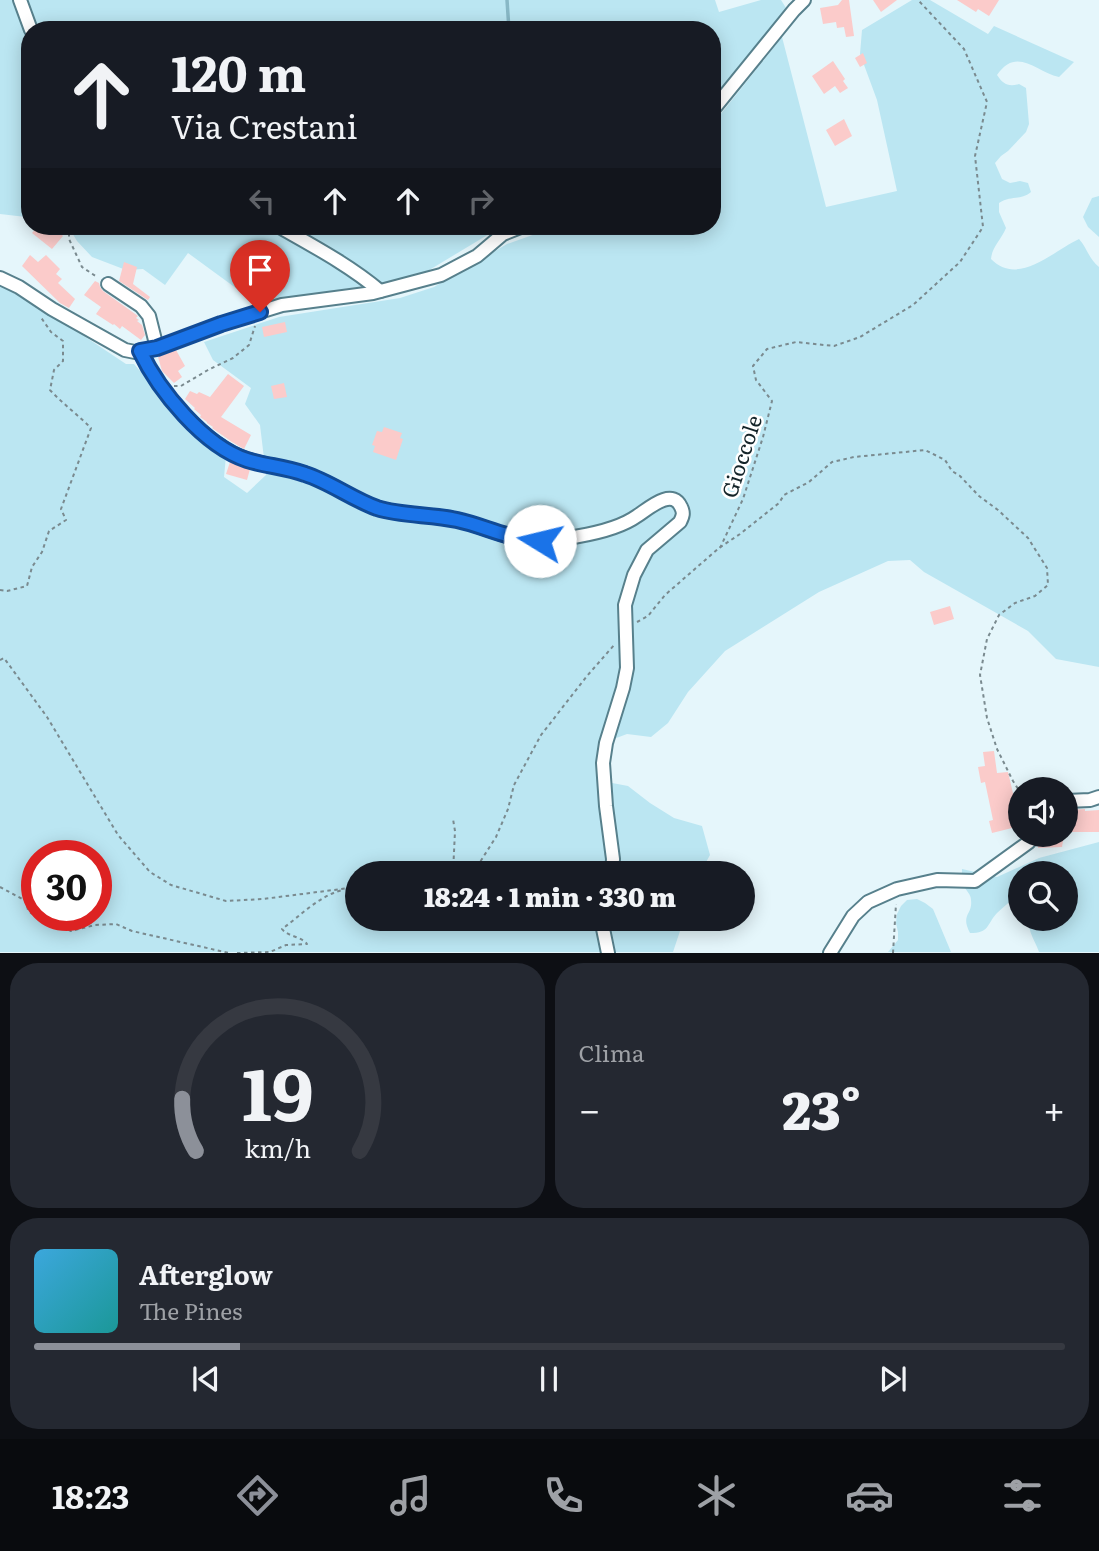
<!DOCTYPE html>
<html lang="it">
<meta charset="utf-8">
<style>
body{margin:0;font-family:Literata,serif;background:#242831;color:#f1f3f6;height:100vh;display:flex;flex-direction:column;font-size:26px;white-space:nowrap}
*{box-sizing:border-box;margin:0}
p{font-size:23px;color:#9ea1a6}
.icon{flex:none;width:38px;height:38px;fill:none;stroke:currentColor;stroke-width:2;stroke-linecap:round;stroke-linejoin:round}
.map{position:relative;height:953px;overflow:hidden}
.drawer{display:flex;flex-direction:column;gap:10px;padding:10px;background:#0d0f14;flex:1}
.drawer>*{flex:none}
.top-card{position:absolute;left:21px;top:21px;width:700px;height:214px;border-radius:28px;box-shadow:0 4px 18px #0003;background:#171b24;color:#f1f3f6;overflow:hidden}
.controls{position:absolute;left:1008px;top:777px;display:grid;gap:14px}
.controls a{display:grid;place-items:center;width:70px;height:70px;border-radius:50%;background:#171b24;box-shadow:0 4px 18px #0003;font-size:35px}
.speed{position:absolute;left:21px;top:840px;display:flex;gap:14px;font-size:35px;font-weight:700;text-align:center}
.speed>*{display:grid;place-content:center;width:91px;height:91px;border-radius:50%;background:#171b24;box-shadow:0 4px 18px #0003;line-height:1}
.speed .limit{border:10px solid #d22;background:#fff;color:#111}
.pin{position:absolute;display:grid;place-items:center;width:60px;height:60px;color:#fff;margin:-72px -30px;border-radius:50% 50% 50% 0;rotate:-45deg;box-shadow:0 0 7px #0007}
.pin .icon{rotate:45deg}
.me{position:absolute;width:77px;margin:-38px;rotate:279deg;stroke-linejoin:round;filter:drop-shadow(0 0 5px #0008)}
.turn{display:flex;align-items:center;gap:24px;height:147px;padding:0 35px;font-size:32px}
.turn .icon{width:91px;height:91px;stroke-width:2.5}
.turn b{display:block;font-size:49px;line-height:60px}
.lanes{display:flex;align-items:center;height:66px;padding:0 35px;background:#0003;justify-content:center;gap:35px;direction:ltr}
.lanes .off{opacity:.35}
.big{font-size:52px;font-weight:800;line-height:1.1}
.drawer .card{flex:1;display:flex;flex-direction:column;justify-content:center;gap:10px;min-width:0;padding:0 24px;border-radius:28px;background:#242831}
.drawer .dial{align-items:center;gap:0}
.dial svg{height:182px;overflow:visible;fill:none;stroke:#363941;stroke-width:7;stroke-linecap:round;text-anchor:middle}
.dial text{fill:#f1f3f6;stroke:none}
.song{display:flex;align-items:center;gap:21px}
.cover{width:84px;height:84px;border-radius:10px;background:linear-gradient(135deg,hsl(200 70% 55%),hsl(180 70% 35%))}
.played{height:7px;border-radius:4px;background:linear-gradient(90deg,#8c9099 20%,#363941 20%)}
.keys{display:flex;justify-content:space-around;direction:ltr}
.heat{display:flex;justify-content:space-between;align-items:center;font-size:38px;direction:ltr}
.drawer .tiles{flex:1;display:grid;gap:10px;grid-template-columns:1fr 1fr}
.card:last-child{grid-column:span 2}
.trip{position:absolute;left:345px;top:861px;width:410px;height:70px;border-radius:35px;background:#171b24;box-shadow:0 4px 18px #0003;font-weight:800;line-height:70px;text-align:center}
.dock{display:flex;height:112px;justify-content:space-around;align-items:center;background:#090b0e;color:#9ea1a6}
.dock .icon{width:49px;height:49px}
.dock .on{color:#8c9099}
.dock b{font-size:32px;color:#f1f3f6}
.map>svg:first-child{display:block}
</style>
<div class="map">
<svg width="1099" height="953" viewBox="0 0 1099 953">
<rect width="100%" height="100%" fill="#e5f6fb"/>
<!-- green -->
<g fill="#bbe6f2" fill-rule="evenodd">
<polygon points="0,0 715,0 719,12 761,0 781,0 786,8 752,52 712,99 712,30 30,30 30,216 26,217 0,214"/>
<path d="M912,0H930L988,34L994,26L1074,62L1059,77C1036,72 1017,46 997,75C1003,84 1008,87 1019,84L1026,88L1029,124L1026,132L1008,151L1001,156L995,163L1002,179L1010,183L1020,181L1028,183L1031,192C1020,201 1011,195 999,203V212L1006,228C1001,240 992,247 991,259C1018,287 1053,251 1079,239C1087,248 1089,259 1099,267V667L1056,659L1028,631L924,572L910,560L888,561L819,592L725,651L688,692L668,723L651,737L627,734L611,740L597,767L607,782L628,786L650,803L674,818L702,826L710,855L700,873H357V919H684L673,952H0V283L24,296L126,364H134L185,422L226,456L224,477L247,493L266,475L260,425L245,404L251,388L213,360L204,342L279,317L400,298L434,287L507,244L541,232L581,228L587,226H712V125L782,37L826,207L897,191L877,100L860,54L862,30ZM37,856H96V915H37Z"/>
<polygon points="1099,196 1099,237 1088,227 1083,217 1092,198"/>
<polygon points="68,226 506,226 499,228 426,272 396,281 275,300 259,305 188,253 165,285 143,269 126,270 92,257 77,241"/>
<path d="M1099,842V952H1039C1035,940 1028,933 1029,919H1066V873H1020V895L1016,896C1010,902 1003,907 997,913C986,925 990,933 970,933C960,914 973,915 971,900C971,894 966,891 964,886C961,880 962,875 962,869L997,877L1039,858Z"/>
<polygon points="917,899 925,903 933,909 951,952 888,952 898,940 898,932 896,923 897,914 901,906 907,900"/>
</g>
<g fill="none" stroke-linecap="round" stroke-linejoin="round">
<!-- stream -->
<polyline stroke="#88b8c6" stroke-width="3.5" points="507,0 509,30"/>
</g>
<!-- building -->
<g fill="#fbcbca">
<polygon points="842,0 849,0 854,36 846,37 844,27 837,28 836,22 823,24 820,8 838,5"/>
<polygon points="873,0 897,0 881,12"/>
<polygon points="957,0 999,0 989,16 978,9 976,12"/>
<polygon points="863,53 867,63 860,67 855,58"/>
<polygon points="833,61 845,79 843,81 848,88 840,93 835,86 824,94 812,76"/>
<polygon points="844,119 852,136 835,146 826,130"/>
<polygon points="38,226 66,226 60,233 63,236 52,249 32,233"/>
<polygon points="30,255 38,262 46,255 60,269 56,274 62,279 58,283 75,299 69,308 60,303 22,266"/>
<polygon points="124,262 137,267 133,284 150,297 148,300 119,281"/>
<polygon points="95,281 99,283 100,287 103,291 138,316 136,318 139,320 137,321 142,325 145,335 141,340 122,326 120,329 114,324 113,325 96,314 101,307 84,295"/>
<polygon points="285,322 287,332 264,337 262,327"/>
<polygon points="176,350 185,366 178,371 182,377 174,383 162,371 158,357"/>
<polygon points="228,374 244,386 221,417 251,435 244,449 232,442 212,428 213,427 207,423 207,422 200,417 201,415 194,409 195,408 185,399 190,391 197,394 199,392 210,397"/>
<polygon points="284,383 287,397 274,399 271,386"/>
<polygon points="384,427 402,433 400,438 403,439 396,460 373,452 375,446 372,445 377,431 382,432"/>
<polygon points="230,462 250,469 247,480 226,474"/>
<polygon points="950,606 954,619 934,625 930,612"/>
<polygon points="994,751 997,773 1008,772 1016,806 1020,805 1020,826 992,833 989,821 993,820 985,782 981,783 978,767 985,766 983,752"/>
<polygon points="1085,809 1085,811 1099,810 1099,832 1066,832 1066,819 1069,819 1070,810"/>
<polygon points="1039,835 1064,835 1062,847 1038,848"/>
</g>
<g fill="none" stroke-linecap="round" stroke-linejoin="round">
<!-- minor casing -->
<g stroke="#57808c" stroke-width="16">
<g id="minor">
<polyline points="20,0 31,30"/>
<polyline points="712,111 794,10 804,0"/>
<path d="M278,226C313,246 349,265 380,291"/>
<polyline points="0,278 19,287 52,309 125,350 135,352 157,348 221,324 282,305 373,293 441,275 477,256 503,234 523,226"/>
<polyline points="108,284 141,306 149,316 157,348"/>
<path d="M140,351C157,388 192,429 227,450C250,464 277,465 303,473C328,481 350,497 375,507C398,515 424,514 448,518C471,522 492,532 514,538C544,545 612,534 637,516C648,509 672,487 681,507C684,513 683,516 680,522L647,550L634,575L625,605L627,668L623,688L606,743L603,763L606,806L613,859L612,873"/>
<polyline points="1066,801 1090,800 1099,797"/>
<polyline points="601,919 608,953"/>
<polyline points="830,953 853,916 868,902 897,889 937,880 975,881 1029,842 1030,835"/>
</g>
</g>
<!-- path -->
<g stroke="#7a8a8f" stroke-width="2" stroke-dasharray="3.5 3.5" stroke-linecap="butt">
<polyline points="69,226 69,239 82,267 97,277"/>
<polyline points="174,386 181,386 208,370 233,358 249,345 255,326"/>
<polyline points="720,548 743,499 763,437 772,401 756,380 753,366 767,349 796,342 834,346 860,337 913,305 960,262 983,227 975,156 987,102 964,49 918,0"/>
<path d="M0,590L7,591L27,586L32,567L42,552L49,531L66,520L61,509L91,428C78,415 63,404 50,390L54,370L63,361V341L51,332L40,316"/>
<polyline points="637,622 648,616 665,595 719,548 740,534 779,503 784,495 809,482 832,462 854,457 925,450 945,460 952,471 960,476 979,496 998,510 1028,538 1047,568 1048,585 1035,596 1015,603 999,615 987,639 980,675 987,718 997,749 1013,781 1020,792"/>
<polyline points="0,660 4,658 47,717 118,835 150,872 171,885 226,901 263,899 357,887"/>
<polyline points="453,873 455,831 453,819"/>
<polyline points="473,873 496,837 508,809 514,785 541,735 587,676 615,644"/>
<polyline points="0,887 26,901 28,910 31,913 71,931 95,925 116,924 132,931 229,953"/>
<path d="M237,953L270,952L286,945L307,944C301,936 288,937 282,929C300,916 320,895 343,890"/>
<polyline points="893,953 896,904"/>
</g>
<!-- minor -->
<use href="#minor" stroke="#fff" stroke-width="12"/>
</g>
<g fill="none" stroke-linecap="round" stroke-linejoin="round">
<!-- route casing -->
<g stroke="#114b97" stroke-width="18">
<path id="route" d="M260,312L221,324L157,348L140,351C159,391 204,446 247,460C266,466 286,467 305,474C330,482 352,499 377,508C402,516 431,514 457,520C485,526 510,540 540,541"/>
</g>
<!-- route -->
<use href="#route" stroke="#1a73e8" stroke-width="12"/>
</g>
<g text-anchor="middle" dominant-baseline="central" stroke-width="5" stroke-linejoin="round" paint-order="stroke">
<!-- street labels -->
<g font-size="21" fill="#142429" stroke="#fff">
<text transform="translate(740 456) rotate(-72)">Gioccole</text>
</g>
</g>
</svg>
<div class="controls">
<a><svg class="icon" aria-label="sound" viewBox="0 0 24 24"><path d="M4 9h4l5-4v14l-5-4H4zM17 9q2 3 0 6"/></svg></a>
<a><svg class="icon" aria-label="search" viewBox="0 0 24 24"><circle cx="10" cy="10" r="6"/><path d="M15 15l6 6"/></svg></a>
</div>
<div class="speed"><div class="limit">30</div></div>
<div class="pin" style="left:260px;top:312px;background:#d93025"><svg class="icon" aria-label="arrive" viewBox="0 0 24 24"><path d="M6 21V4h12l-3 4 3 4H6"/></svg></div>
<svg class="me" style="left:540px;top:541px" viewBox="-20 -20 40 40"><circle r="19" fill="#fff"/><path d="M0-13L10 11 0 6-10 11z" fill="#1a73e8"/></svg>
<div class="trip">18:24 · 1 min · 330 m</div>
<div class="top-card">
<div class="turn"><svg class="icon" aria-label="ahead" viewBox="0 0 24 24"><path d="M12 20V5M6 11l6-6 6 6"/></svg><div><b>120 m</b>Via Crestani</div></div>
<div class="lanes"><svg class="icon off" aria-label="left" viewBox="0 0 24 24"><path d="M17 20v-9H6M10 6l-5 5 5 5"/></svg><svg class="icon" aria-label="ahead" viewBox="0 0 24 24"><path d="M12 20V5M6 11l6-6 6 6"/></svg><svg class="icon" aria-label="ahead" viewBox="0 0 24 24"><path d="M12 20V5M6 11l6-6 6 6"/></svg><svg class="icon off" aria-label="right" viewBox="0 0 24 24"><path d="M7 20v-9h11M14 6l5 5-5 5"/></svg></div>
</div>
</div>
<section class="drawer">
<div class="tiles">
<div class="card dial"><svg viewBox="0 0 100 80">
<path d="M14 69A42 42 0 1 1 86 69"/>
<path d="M14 69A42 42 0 0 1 8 46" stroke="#8c9099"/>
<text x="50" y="56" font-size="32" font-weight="700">19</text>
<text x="50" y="72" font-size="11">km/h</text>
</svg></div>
<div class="card"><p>Clima</p>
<div class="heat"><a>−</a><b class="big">23°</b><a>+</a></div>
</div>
<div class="card">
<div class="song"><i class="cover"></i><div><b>Afterglow</b><p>The Pines</p></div></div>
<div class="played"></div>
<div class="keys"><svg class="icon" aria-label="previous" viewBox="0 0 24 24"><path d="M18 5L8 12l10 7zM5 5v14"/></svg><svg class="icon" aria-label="pause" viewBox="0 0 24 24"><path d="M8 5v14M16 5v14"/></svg><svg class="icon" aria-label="next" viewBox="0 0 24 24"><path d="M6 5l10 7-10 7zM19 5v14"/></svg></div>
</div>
</div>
</section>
<nav class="dock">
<b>18:23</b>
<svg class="icon on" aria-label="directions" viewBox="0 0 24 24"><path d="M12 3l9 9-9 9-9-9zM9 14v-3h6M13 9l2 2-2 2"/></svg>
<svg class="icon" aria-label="music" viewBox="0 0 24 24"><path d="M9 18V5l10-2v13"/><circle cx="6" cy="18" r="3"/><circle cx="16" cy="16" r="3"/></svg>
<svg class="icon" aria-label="phone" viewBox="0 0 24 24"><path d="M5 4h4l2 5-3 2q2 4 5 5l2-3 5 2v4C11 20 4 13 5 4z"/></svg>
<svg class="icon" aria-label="climate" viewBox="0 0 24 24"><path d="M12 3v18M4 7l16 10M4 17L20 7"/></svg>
<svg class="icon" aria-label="car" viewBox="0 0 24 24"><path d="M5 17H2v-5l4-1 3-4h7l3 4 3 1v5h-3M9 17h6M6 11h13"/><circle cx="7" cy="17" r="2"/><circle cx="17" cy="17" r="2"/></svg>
<svg class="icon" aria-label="filters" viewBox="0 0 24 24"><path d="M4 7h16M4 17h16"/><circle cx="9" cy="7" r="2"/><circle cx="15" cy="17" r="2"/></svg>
</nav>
